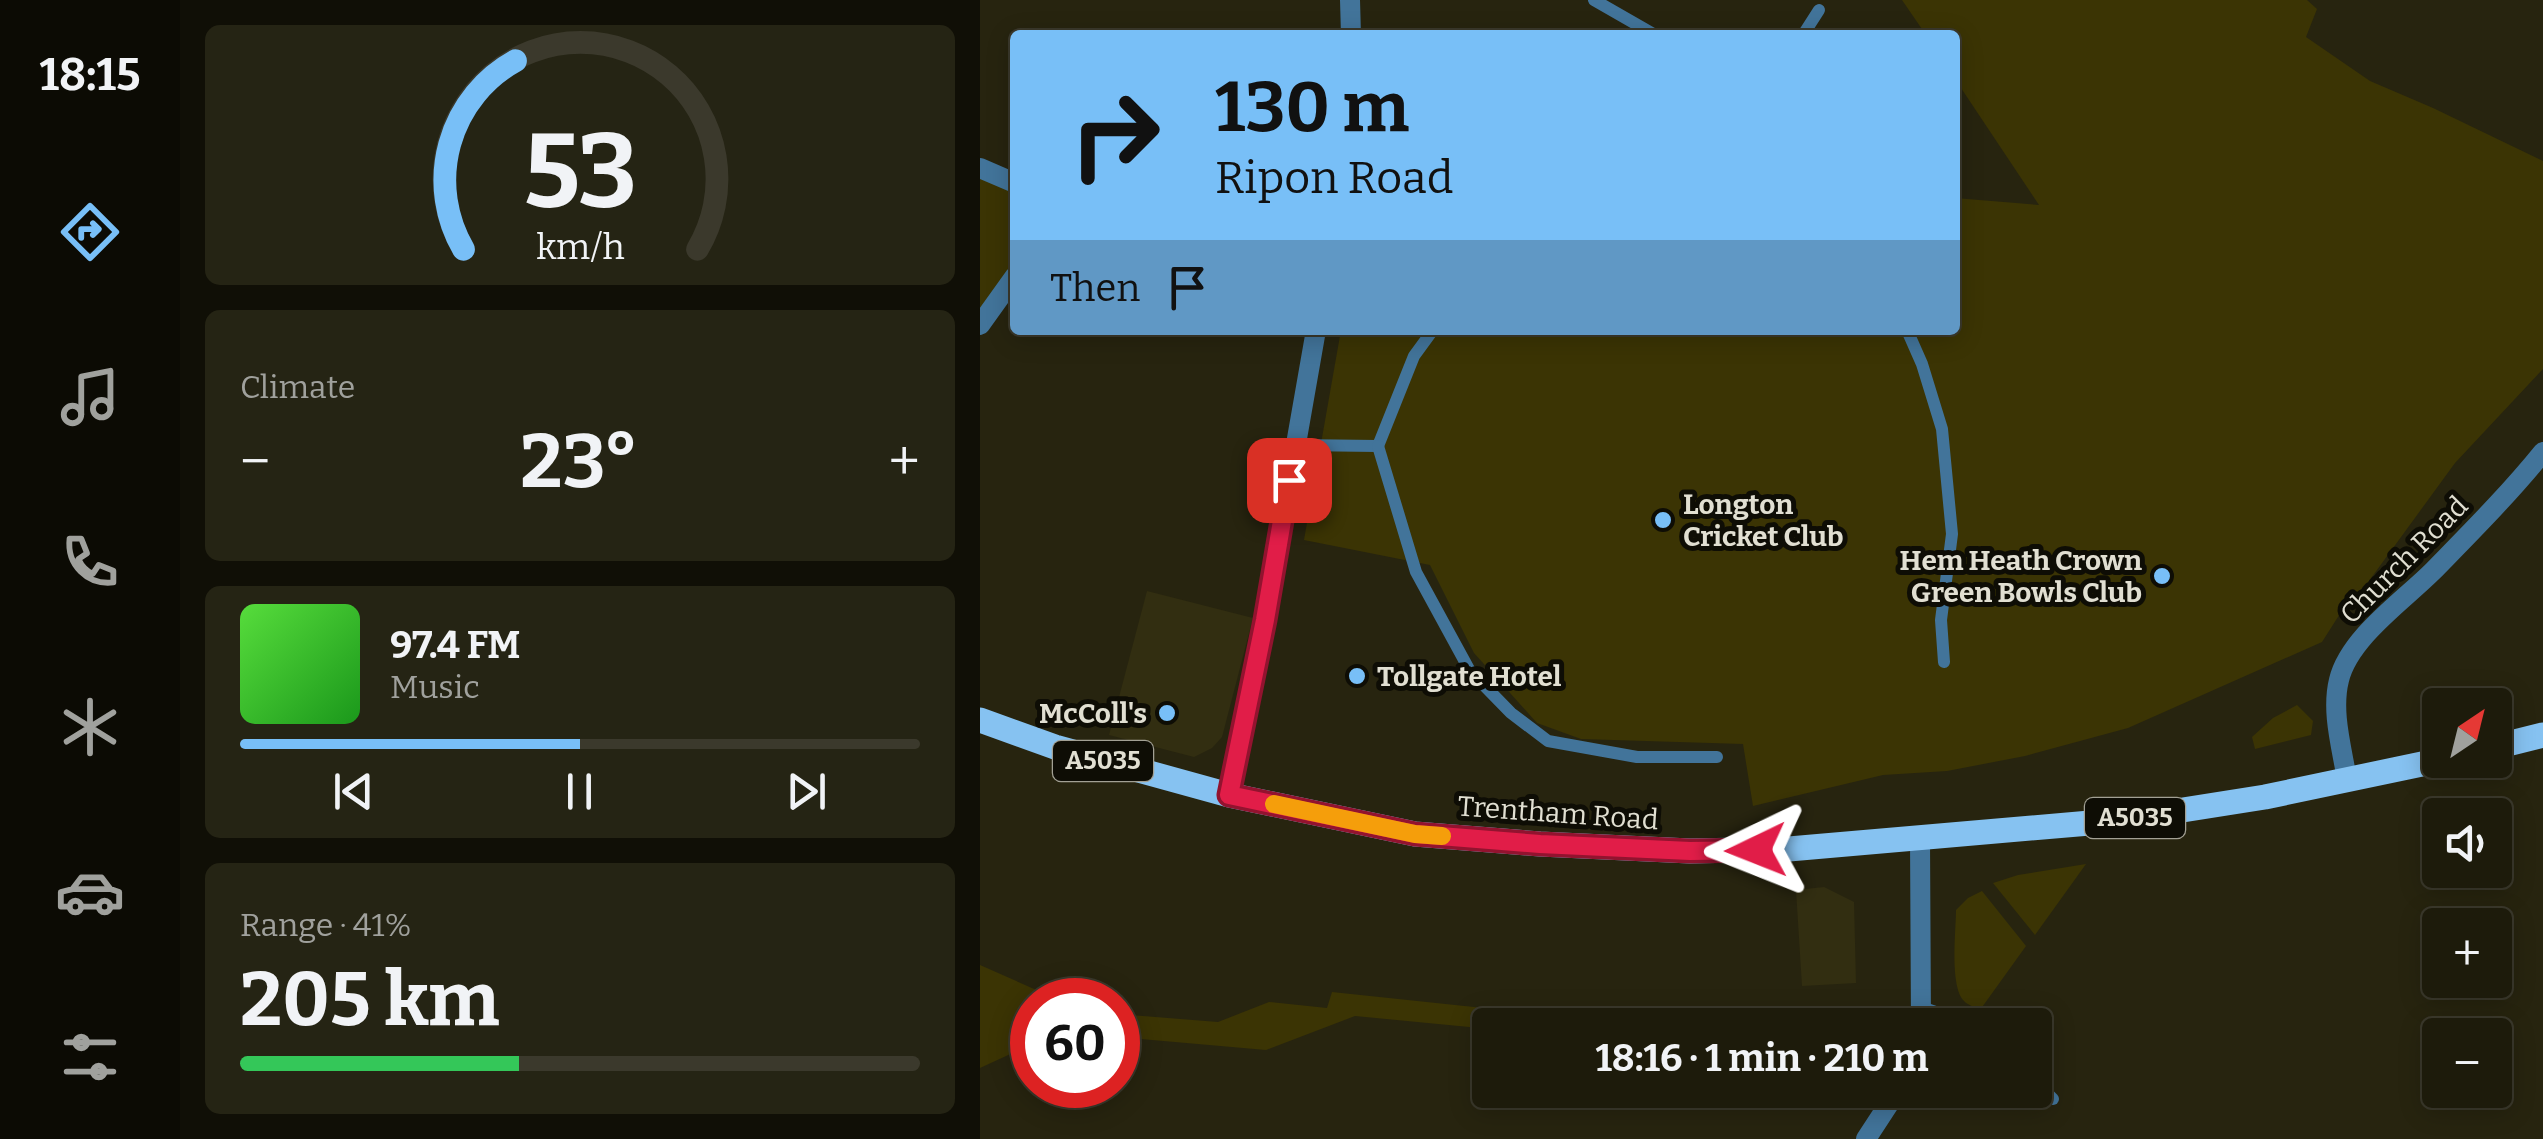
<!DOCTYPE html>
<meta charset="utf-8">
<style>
body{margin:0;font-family:Bitter,serif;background:#252414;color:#f1f3f6;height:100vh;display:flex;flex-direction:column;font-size:38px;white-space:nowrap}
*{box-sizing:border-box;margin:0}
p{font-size:32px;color:#a0a19d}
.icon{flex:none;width:55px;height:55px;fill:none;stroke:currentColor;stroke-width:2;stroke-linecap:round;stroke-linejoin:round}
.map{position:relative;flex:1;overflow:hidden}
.details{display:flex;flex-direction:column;gap:25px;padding:25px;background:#100f06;width:800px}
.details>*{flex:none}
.top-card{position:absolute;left:30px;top:30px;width:950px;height:305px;border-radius:10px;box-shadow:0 5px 25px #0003,0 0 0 2px #3b392c;background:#78bff7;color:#111;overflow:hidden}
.needle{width:65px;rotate:35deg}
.buttons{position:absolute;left:1442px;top:688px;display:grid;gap:20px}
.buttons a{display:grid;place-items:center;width:90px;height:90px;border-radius:10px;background:#1d1b0b;box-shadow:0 5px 25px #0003,0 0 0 2px #3b392c;font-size:50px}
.speed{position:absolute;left:30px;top:978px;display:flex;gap:20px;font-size:50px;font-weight:700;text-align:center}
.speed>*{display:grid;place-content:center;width:130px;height:130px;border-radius:50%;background:#1d1b0b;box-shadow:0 5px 25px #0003,0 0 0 2px #3b392c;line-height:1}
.speed .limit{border:15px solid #d22;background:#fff;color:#111}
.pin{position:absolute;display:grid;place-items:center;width:85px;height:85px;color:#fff;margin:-42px;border-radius:20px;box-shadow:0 5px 15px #0006}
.me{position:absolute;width:110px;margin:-55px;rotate:268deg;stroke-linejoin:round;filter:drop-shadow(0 0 8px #0008)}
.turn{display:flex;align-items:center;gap:35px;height:210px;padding:0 40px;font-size:45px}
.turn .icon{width:130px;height:130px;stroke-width:2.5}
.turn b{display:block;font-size:70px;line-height:85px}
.then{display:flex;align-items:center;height:95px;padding:0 40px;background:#0003;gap:20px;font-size:38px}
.big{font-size:75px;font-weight:700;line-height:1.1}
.details .widget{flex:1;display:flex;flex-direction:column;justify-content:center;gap:15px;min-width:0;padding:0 35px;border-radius:15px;background:#252414}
.details .dial{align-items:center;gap:0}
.dial svg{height:260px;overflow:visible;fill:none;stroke:#3b392c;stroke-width:7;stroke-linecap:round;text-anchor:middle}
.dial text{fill:#f1f3f6;stroke:none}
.song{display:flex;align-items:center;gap:30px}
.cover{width:120px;height:120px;border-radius:15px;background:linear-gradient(135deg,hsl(110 70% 55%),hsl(120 70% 35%))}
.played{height:10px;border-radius:5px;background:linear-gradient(90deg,#78bff7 50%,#3b392c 50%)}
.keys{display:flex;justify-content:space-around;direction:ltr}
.heat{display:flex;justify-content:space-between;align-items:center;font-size:55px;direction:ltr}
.charge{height:15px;border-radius:8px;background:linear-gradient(90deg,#34c759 41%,#3b392c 0)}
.trip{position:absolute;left:492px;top:1008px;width:580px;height:100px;border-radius:10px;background:#1d1b0b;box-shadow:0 5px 25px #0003,0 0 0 2px #3b392c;font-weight:700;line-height:100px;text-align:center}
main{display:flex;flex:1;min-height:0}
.menu{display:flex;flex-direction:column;width:180px;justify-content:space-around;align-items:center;background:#0c0b04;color:#a0a19d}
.menu .icon{width:70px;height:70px}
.menu .active{color:#78bff7}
.menu b{font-size:45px;color:#f1f3f6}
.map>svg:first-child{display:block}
</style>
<main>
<nav class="menu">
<b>18:15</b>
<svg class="icon active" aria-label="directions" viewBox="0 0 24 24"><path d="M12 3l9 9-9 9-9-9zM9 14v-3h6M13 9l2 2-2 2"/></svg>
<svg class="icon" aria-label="music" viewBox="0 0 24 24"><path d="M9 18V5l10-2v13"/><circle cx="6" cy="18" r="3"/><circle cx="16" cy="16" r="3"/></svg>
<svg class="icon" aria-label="phone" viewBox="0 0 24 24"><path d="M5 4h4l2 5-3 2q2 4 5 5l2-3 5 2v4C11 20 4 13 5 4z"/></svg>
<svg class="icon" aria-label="climate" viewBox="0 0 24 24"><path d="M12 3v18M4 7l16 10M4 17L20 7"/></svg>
<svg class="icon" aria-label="car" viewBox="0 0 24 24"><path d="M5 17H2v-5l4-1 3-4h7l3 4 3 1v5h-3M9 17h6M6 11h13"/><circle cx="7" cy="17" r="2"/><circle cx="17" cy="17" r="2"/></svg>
<svg class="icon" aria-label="filters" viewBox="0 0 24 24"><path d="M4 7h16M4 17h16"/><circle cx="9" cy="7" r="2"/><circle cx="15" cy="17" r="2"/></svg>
</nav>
<section class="details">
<div class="widget dial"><svg viewBox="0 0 100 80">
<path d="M14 69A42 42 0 1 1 86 69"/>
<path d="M14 69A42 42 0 0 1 30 11" stroke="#78bff7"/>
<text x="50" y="56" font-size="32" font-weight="700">53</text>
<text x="50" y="72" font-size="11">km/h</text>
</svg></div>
<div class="widget"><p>Climate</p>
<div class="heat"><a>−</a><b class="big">23°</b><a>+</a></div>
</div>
<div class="widget">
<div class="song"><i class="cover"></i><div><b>97.4 FM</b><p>Music</p></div></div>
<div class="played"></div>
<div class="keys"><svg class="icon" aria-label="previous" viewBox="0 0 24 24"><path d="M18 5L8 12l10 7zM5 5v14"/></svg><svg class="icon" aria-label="pause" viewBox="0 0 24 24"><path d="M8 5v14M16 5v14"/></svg><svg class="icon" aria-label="next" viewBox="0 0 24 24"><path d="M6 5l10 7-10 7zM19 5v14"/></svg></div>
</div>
<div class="widget"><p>Range · 41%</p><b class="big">205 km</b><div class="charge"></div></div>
</section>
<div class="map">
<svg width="1563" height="1139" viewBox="0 0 1563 1139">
<rect width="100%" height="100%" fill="#27240f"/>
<!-- built -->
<g fill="#322e11">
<polygon points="167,591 273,618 242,737 232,748 214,757 129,735"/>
<polygon points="844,887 874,902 876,983 822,986 816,890"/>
</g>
<!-- green -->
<g fill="#3b3404">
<polygon points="922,0 1327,0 1337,9 1326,37 1390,81 1453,108 1563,161 1563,369 1475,463 1378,596 1372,595 1342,642 1148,728 1045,756 967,771 903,775 773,806 763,744 601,739 557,723 494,653 450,565 324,540 361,330 975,330 975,198 1059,205 975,79 975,35 946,35"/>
<polygon points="0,175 35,190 35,267 0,317"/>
<polygon points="1317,705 1333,721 1331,735 1275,749 1272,737 1293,718"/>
<polygon points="1106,864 1055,935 1013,883 1038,875"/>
<path d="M1002,891L1046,946L1000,1010C998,1009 987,1004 985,1002C969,989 976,930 976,910L988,898Z"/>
<polygon points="0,965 79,1000 52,1000 52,1044 0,1068"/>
<polygon points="352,992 663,1025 510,1025 510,1029 375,1016 286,1050 138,1037 138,1014 238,1022 289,1002 347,1008"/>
</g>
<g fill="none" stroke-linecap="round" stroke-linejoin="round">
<!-- service -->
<g stroke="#42749a" stroke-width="12">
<polyline points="614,0 675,35"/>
<polyline points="823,35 839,10"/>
<polyline points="927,330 942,364 962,429 972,534 961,620 964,662"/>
<polyline points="315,445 398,446 434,356 453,330"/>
<polyline points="398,446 436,572 490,671 531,713 568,741 657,757 737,757"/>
<polyline points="941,1007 993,1025"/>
<polyline points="1055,1081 1073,1099"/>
</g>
<!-- minor -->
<g stroke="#42749a" stroke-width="20">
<polyline points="370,0 371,35"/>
<polyline points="0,168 35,183"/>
<polyline points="0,325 35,276"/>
<polyline points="249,795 285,621 336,330"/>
</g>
<!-- tertiary -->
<g stroke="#42749a" stroke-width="20">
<path d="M1367,780C1362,748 1351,712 1359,680C1369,638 1423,601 1453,571C1491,532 1529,494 1563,452"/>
<polyline points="940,839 941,1025"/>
<polyline points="886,1139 918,1090"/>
</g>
<!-- primary -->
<g stroke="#86c2f1" stroke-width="25">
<polyline points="0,720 75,747 249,795 435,834 560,844 710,851 809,849 1133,821 1285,797 1461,760"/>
<polyline points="1515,747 1563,735"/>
</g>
</g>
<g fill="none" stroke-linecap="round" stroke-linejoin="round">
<!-- route casing -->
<g stroke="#92132f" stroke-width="25">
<polyline id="route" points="309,480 285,620 249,795 435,834 560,844 710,851 776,850"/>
</g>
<!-- route -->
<use href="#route" stroke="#e11d48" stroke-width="18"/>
<!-- slow -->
<polyline stroke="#f59e0b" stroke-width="18" points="294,804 435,834 462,836"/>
</g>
<!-- markers -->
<g fill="#78bff7" stroke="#0e0d05" stroke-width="4">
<circle cx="683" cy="520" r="10"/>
<circle cx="1182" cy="576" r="10"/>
<circle cx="377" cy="676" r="10"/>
<circle cx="187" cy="713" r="10"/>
</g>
<g text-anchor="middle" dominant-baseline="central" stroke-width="10" stroke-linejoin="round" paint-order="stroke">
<!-- shield labels -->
<g fill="#0e0d05" stroke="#a2a094" stroke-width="2.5">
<rect x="73" y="741" width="100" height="40" rx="8"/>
<rect x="1105" y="798" width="100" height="40" rx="8"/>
</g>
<g font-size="25" font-weight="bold" fill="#e1dfd2">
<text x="123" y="761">A5035</text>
<text x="1155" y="818">A5035</text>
</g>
<!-- poi labels -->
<g font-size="28" font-weight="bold" fill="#e1dfd2" stroke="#0e0d05" text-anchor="start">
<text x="703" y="504">Longton<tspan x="703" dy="32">Cricket Club</tspan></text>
<text x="1162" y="560" text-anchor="end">Hem Heath Crown<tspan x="1162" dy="32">Green Bowls Club</tspan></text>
<text x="397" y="676">Tollgate Hotel</text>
<text x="167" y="713" text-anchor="end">McColl's</text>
</g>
<!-- street labels -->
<g font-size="28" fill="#e1dfd2" stroke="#0e0d05">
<text transform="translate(1424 560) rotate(-45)">Church Road</text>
<text transform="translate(578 813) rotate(4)">Trentham Road</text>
</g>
</g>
</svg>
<div class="buttons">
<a><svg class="needle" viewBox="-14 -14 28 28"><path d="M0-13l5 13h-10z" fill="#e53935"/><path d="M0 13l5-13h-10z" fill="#a0a19d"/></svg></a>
<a><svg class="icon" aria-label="sound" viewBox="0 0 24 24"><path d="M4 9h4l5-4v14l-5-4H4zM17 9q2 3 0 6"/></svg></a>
<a>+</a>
<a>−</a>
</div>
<div class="speed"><div class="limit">60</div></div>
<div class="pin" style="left:309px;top:480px;background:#d93025"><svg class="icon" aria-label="arrive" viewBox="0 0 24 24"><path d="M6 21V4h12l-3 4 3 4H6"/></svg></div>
<svg class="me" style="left:776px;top:850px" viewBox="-20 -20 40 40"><path d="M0-17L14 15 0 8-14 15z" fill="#e11d48" stroke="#fff" stroke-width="4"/></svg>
<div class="trip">18:16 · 1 min · 210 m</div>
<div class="top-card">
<div class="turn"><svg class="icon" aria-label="right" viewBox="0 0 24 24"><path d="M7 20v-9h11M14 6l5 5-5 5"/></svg><div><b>130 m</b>Ripon Road</div></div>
<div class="then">Then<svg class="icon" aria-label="arrive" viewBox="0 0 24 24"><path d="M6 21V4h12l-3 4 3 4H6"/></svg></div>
</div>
</div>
</main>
